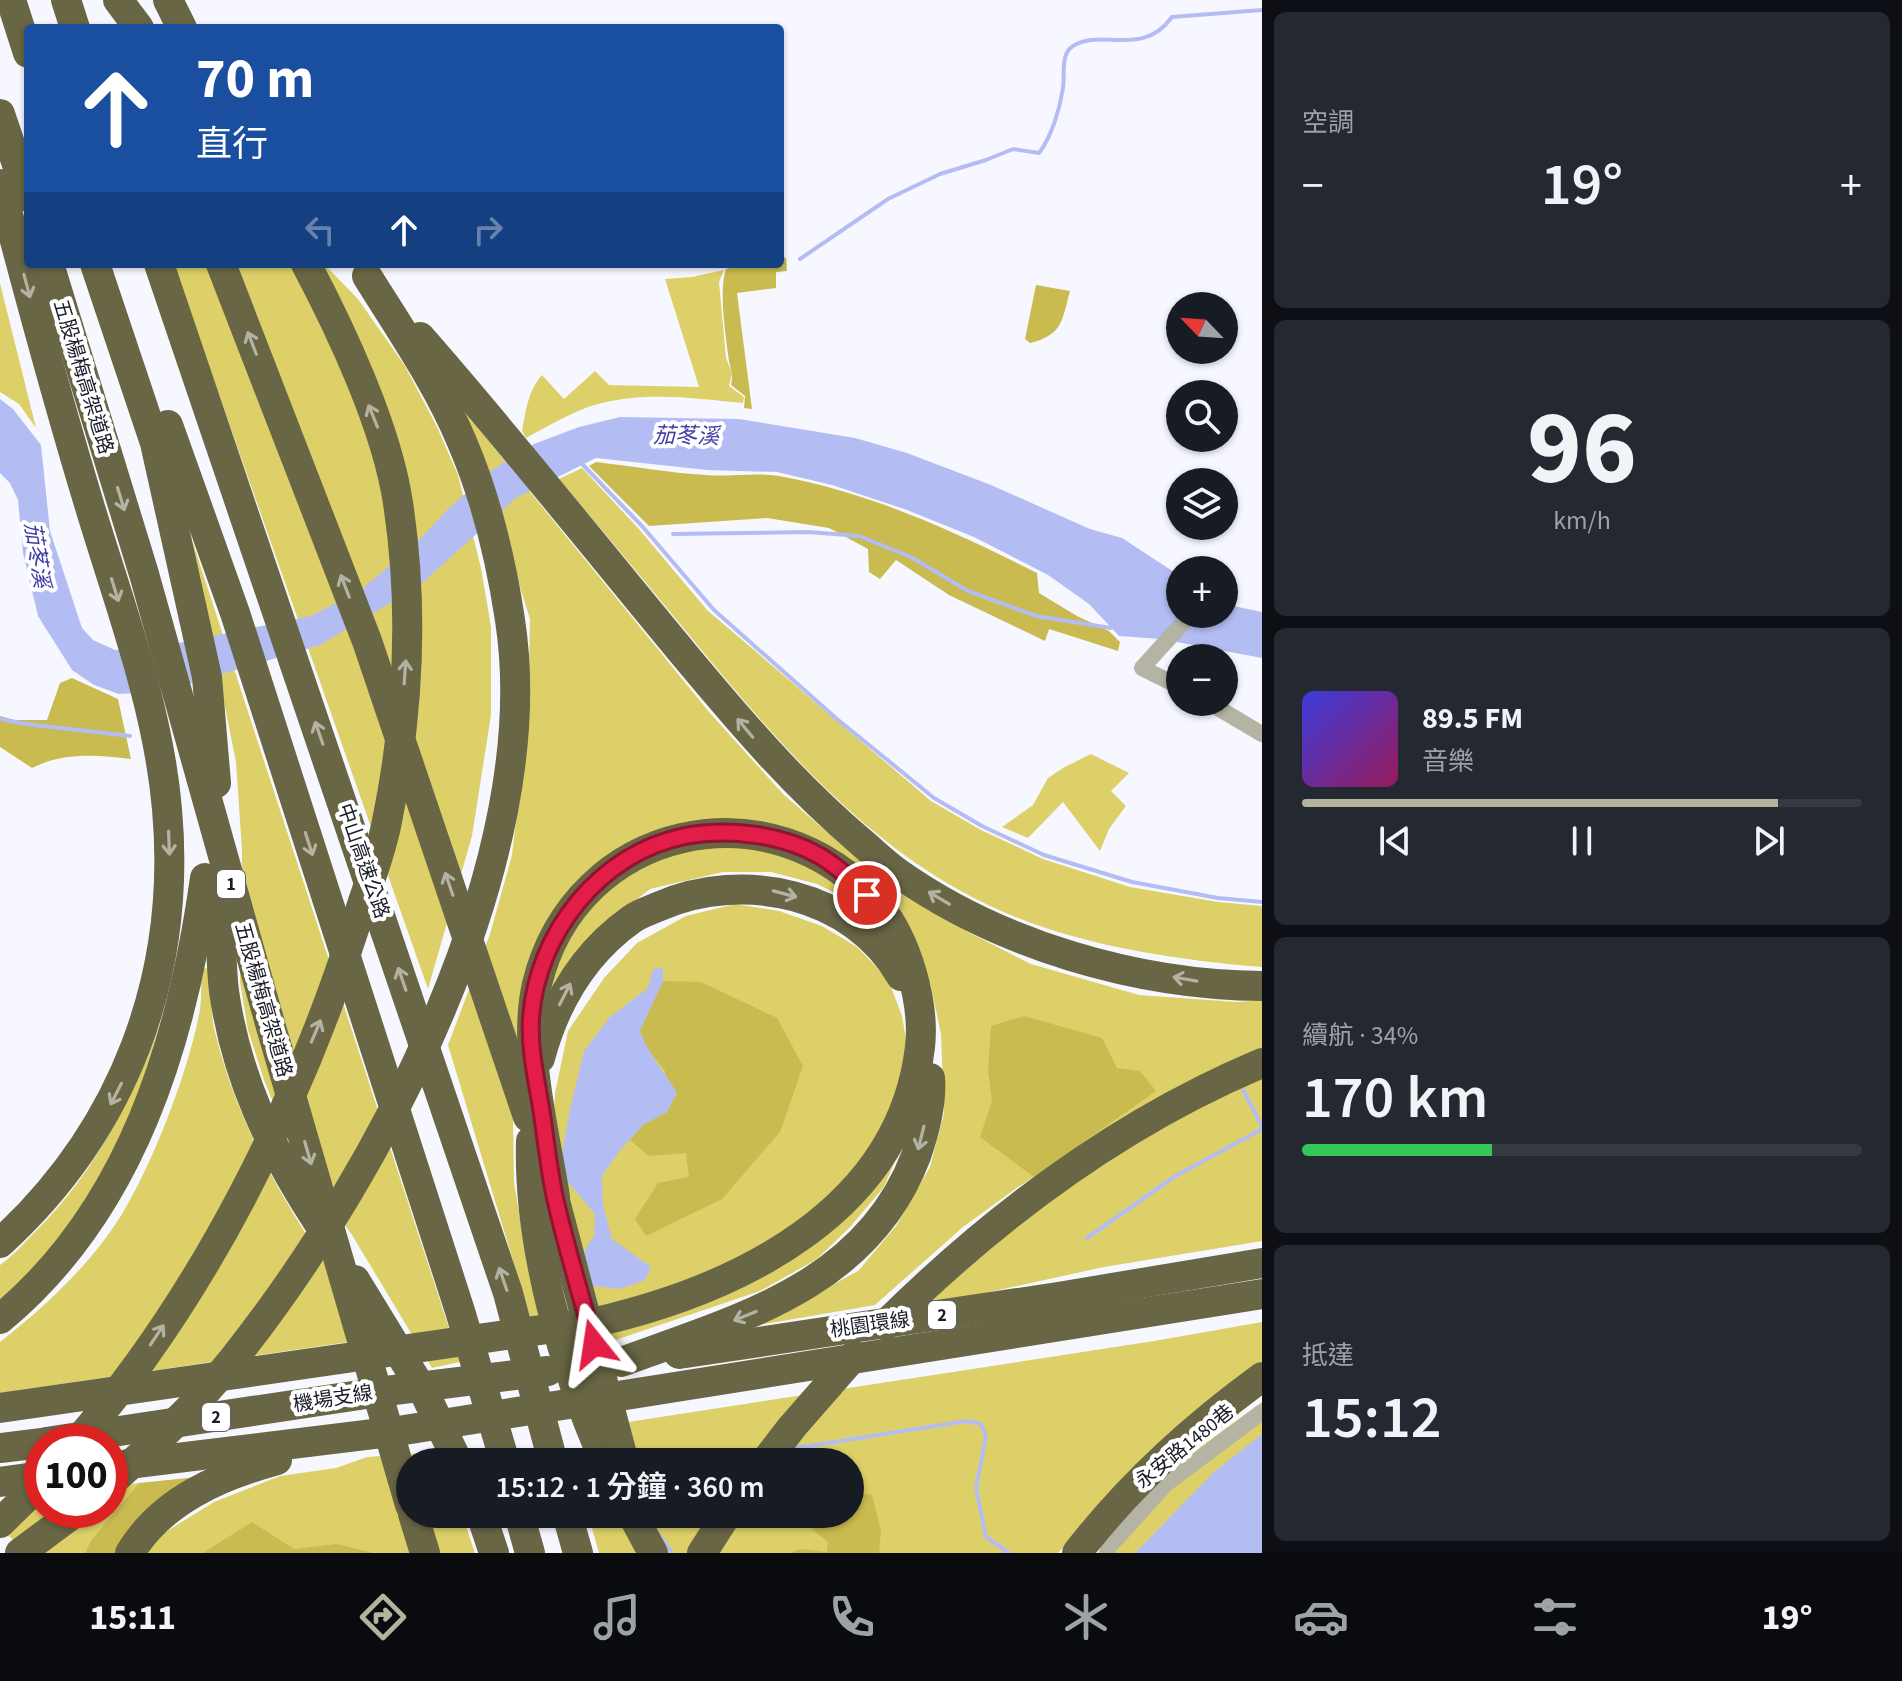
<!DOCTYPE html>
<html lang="zh-TW">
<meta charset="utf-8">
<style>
body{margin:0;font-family:"Source Sans 3","Noto Sans TC",sans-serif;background:#242831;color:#f1f3f6;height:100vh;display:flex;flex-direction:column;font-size:30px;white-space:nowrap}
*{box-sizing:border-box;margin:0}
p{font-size:26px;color:#9ea1a6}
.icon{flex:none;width:44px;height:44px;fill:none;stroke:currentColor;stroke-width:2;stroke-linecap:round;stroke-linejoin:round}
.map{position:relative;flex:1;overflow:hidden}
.panel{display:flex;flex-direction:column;gap:12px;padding:12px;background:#0d0f14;width:640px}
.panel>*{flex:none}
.hud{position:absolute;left:24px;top:24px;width:760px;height:244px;border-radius:8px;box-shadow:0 2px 6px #0004;background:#1a4fa0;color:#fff;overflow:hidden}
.needle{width:52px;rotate:295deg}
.fabs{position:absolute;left:1166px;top:292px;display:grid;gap:16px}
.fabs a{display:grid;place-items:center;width:72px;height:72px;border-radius:50%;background:#171b24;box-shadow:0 2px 6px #0004;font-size:40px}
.speed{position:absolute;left:24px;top:1424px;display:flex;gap:16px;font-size:40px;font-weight:700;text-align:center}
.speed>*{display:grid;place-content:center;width:104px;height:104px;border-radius:50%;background:#171b24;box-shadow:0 2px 6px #0004;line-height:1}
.speed .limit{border:12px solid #d22;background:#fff;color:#111}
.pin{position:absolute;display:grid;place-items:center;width:68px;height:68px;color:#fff;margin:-34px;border:4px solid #fff;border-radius:50%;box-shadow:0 2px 8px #0007}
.me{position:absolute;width:88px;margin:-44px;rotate:345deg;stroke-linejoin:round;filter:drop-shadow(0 0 6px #0008)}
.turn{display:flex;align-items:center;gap:28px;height:168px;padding:0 40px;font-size:36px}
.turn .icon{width:104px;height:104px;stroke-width:2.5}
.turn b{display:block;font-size:56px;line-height:68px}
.lanes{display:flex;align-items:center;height:76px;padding:0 40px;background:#0003;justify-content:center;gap:40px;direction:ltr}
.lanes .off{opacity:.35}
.big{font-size:60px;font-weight:600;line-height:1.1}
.panel .widget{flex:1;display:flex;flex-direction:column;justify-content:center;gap:12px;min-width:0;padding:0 28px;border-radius:12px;background:#242831}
.panel .dial{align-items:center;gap:0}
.dial b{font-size:104px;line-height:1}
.song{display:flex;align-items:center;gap:24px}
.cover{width:96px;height:96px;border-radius:12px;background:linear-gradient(135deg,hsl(240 70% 55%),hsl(330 70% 35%))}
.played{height:8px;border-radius:4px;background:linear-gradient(90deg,#b5b39d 85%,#363941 85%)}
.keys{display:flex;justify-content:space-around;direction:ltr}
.heat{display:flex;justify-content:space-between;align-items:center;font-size:44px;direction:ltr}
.charge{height:12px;border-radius:6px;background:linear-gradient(90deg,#34c759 34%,#363941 0)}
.trip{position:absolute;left:396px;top:1448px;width:468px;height:80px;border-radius:40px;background:#171b24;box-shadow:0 2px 6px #0004;font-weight:600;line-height:80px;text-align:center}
.tab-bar{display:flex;height:128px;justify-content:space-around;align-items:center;background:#090b0e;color:#9ea1a6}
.tab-bar .icon{width:56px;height:56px}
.tab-bar .selected{color:#b5b39d}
.tab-bar b{font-size:36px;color:#f1f3f6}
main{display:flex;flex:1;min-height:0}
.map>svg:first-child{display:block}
</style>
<main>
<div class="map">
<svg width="1262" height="1553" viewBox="0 0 1262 1553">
<rect width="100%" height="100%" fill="#f7f8ff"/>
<!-- green -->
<g fill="#ddd069">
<polygon points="173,264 324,264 358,299 405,366 437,427 458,475 481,568 491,627 491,715 472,836 428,989"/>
<path d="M724,270L719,282L726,358L732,373L729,386L744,397L743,403C691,398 638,390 588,407C567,415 546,427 526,438L522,431C526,410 528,391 542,375L564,399L595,371L609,385L699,387L665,279L692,277Z"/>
<polygon points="0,283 36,428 19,404 0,392"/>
<polygon points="465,412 709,712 784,795 884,881 968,932 1031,964 1139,995 1237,1002 1262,1000 1262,1052 1142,1111 1018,1187 963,1227 875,1305 759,1325 858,1271 896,1226 930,1167 944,1113 941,1034 930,982 873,917 853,902 817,884 771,872 723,872 650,889 601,927 513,1117 514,1182 525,1249 541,1314 530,1317 448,1045 490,934 512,855 528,718 530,619"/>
<path d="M582,468L639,529L707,610L931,801L981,830L1043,859L1130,887L1218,902L1262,906V967C1159,958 1051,942 959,890C854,831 775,739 699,647C653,591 606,535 559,479Z"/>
<polygon points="191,537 460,1362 432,1368 352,1235 293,1151 264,1080 248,1030 240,982 242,851 236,762"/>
<polygon points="1091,754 1129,773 1111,791 1126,806 1109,829 1100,851 1063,802 1028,838 1002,827 1033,805 1048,778 1063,768"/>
<polygon points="735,904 779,911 822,926 857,947 888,979 902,1016 908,1051 910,1125 884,1187 850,1227 817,1259 760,1291 583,1351 547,1212 555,1093 568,1031 604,978 637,943 686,916"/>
<path d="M201,966L211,971C212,990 210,1013 215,1032C243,1147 309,1242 376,1338L0,1393V1342C46,1306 91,1264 122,1214C153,1163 190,1068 200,1009C202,995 201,980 201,966Z"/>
<path d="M159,1026C138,1103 107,1181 56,1244C39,1264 19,1283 0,1302V1265C13,1256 24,1243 36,1231C96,1171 128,1105 159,1026Z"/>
<polygon points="1262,1075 1262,1241 1104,1267 920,1307 1020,1220 1135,1140"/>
<polygon points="1262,1322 1262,1366 1144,1458 1058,1553 664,1553 642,1514 850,1514 850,1462 618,1462 602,1426 1154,1341"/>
<path d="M1262,1402V1553H1098C1125,1494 1210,1441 1262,1402Z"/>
<polygon points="436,1452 440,1462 410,1462 410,1514 462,1514 475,1553 147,1553 159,1536 214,1502 280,1476 336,1468 367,1457"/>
<polygon points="139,1483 91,1540 85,1553 26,1553 10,1537 0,1533 42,1496 42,1510 110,1510 110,1487"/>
<polygon points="588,1514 621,1514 645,1553 599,1553"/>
</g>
<!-- forest -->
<g fill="#c9bb4f">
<path d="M780,256L786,258L787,271L776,272V288L737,293L752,409L744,408L745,396L731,385C734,373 729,366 728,354C725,331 719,289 726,269L746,264H780Z"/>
<path d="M1036,285L1070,291C1062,320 1063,335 1030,343L1025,339Z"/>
<path d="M596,462C632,466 669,473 706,475C730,477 755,472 779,476C869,492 956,532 1037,573L1039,593L1077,616L1109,631L1120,642L1118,651L1049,629L1045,641L949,595L896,560L880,579L869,572L868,549L829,528L767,518L649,526L589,466Z"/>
<path d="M72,678L118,699L131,759C96,755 64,752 32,768L0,747V716L15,720H47L60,683Z"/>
<polygon points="663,981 701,982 777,1018 803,1066 780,1132 722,1199 646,1236 635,1219 658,1183 689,1177 686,1153 649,1156 630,1140 643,1125 667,1112 665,1071 646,1047 639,1031"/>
<polygon points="1024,1016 1102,1038 1117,1068 1140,1071 1156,1091 1034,1177 980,1137 992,1101 988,1071 991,1026"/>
<polygon points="197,1477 119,1553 85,1553 91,1540 139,1483"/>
<polygon points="851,1492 872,1495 881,1530 879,1553 790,1553 800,1549 827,1552 828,1542 812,1529 824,1514 850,1514"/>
<polygon points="252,1522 294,1549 337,1544 373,1553 203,1553"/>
</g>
<!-- water -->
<g fill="#b4bdf3">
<polygon points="0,399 13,409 41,445 50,531 82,628 93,640 115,650 149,649 311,616 361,590 417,542 450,507 495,468 534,444 579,427 620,417 739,419 855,438 907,453 991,485 1090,529 1122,538 1180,576 1180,614 1224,614 1224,604 1262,612 1262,658 1160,639 1119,636 1089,604 1048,575 974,537 907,510 832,485 777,472 707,470 596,458 516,498 420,585 320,645 161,692 119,694 94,685 72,670 38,616 23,553 18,500 10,483 0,473"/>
<path d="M663,968V981L640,1031C648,1054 665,1072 677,1093L667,1112L643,1125L621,1149L602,1176L603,1205L612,1239L651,1267L645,1280L620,1289L593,1286L582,1269L586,1248L594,1236L595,1214L562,1175L563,1149L570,1109L584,1051L610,1017L648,988L653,969Z"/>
<polygon points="1262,1434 1262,1553 1135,1553 1214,1472"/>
</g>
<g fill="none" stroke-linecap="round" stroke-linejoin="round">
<!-- stream -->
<g stroke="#b4bdf3" stroke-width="4">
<path d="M800,259L888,199L940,174L986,160L1013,149L1039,153C1052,136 1060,108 1063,88C1065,75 1060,54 1073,46C1101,28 1143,58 1172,17L1262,10"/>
<polyline points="583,465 642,526 714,610 837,719 934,798 982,826 1044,855 1132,882 1218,898 1262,902"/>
<polyline points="673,534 808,532 859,536 911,557 968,591 1036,616 1111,628"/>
<polyline points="0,719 26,724 130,736"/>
<polyline points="1243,1090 1262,1126"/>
<polyline points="1087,1238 1174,1177 1262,1129"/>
<polyline points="790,1449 966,1421 981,1424 986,1436 976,1488 986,1537 1009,1553"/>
<polyline points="584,1457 587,1462"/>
<polyline points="709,1462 757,1452"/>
<polyline points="615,1514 620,1523"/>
<polyline points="658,1533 672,1553"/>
</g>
<!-- street -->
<g stroke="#b5b4a4" stroke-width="16">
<polyline points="1180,687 1142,668 1191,614"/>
<polyline points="1208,702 1262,734"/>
<polyline points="1107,1553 1109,1547 1166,1484 1262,1412"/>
</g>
<!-- highway -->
<g stroke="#696645" stroke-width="30">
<polyline points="11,0 28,53"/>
<polyline points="66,0 75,28"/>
<polyline points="118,0 139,28"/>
<polyline points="168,0 182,28"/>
<polyline points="0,114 28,197"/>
<path d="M0,184C28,291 57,398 89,504C119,604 158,705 167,809C182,976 124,1130 0,1243"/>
<polyline points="49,264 144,574 271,1027 410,1505"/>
<polyline points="95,264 155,443 207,677 216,783"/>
<polyline points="159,264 508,1293 553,1462"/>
<polyline points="221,264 367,641 528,1117"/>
<path d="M420,337C512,442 598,551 687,658C743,725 794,785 861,842C873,852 885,864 898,873C1000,945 1137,985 1262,986"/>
<polyline points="168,425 235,613 460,1311 505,1462"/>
<path d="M220,887C221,922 220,957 224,991C236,1077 271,1150 318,1222"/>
<path d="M540,1058C555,1002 584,953 632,919C640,913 651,910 660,906C744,870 853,893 901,976"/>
<path d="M531,1141C528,1245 563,1367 605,1462"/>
<polyline points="549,1178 624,1462"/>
<polyline points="355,1280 426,1396 458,1462"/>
<path d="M0,1319C132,1210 182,1041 205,878"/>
<path d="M885,1325C993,1218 1121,1122 1262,1063"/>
<polyline points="679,1354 1058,1297 1262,1263"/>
<path d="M621,1362C738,1319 867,1286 916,1156C924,1133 932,1102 930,1078"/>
<path d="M0,1408L596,1322C739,1289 901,1211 920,1047C925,1003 907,940 878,905C772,781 576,824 537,984C522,1048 545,1132 555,1197"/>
<polyline points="46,1442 386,1391 548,1371"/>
<path d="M77,1442C204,1295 299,1104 357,920C367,887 381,854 387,821C408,718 414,608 398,503C387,428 341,330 306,264"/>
<polyline points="0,1448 42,1443"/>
<polyline points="765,1462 792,1427 854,1356"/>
<polyline points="128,1464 398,1431 1262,1294"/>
<polyline points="0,1482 42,1476"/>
<path d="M110,1483C154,1444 198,1404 235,1357C380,1174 547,860 510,620C501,560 486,498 462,442C438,384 400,329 367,276"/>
<polyline points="413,1514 425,1553"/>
<polyline points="481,1514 494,1553"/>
<polyline points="519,1514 530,1553"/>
<polyline points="567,1514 578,1553"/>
<polyline points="632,1514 653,1553"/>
<polyline points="0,1523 42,1482"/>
<polyline points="20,1553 78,1510"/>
<path d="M130,1553C162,1500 220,1476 277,1460"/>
<polyline points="702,1553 727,1514"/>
<path d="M1077,1553C1130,1484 1192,1428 1262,1377"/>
</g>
</g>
<!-- one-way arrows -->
<defs><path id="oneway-shaft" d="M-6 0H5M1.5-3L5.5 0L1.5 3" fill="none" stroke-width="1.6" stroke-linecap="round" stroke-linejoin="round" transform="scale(2)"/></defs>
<g stroke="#b4b2a2">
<use href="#oneway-shaft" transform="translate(27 286) rotate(75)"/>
<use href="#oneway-shaft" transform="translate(252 343) rotate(-111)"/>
<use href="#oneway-shaft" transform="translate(373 416) rotate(-112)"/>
<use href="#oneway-shaft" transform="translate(121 499) rotate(73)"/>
<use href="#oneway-shaft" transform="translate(345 586) rotate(-111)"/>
<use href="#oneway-shaft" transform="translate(115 590) rotate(73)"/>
<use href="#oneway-shaft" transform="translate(405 672) rotate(-86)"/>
<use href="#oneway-shaft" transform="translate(745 728) rotate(-130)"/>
<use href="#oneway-shaft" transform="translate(319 733) rotate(-109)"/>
<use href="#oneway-shaft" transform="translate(169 843) rotate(88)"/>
<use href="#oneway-shaft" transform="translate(309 844) rotate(72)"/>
<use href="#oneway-shaft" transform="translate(449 884) rotate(-109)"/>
<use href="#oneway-shaft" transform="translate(785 894) rotate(15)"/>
<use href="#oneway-shaft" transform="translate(939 898) rotate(-149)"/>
<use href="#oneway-shaft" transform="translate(402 979) rotate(-109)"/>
<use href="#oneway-shaft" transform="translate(1185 979) rotate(-170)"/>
<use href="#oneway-shaft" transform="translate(565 994) rotate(-63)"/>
<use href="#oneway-shaft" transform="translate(316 1031) rotate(-67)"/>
<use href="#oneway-shaft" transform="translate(116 1094) rotate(117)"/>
<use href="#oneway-shaft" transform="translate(921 1138) rotate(104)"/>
<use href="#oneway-shaft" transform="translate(308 1153) rotate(74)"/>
<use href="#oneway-shaft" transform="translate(503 1279) rotate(-109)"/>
<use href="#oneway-shaft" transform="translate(745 1316) rotate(158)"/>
<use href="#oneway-shaft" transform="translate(157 1335) rotate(-56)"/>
</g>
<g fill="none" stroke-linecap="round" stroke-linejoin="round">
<!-- route casing -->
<g stroke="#92132f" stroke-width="20">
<path id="route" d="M594,1344C581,1295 566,1247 555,1198C549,1170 546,1142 542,1114C537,1082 529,1050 531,1018C537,933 600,853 685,836C728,828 782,834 820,856C837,866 853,881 867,895"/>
</g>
<!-- route -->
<use href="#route" stroke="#e11d48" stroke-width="14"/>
</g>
<g text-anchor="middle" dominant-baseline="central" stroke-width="8" stroke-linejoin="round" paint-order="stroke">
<!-- shield labels -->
<g fill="#fff" stroke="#5f6069" stroke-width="2">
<rect x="217" y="870" width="28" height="28" rx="6"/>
<rect x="928" y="1301" width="28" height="28" rx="6"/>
<rect x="202" y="1403" width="28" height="28" rx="6"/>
</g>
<g font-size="18" font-weight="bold" fill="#1a1c29">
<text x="231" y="884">1</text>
<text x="942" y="1315">2</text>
<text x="216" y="1417">2</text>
</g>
<!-- street labels -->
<g font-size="20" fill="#1a1c29" stroke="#fff">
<text transform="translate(83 377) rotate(73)">五股楊梅高架道路</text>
<text transform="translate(363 861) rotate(71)">中山高速公路</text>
<text transform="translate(263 1000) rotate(74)">五股楊梅高架道路</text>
<text transform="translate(870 1325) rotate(-8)">桃園環線</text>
<text transform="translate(333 1399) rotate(-9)">機場支線</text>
<text transform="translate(1185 1447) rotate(-39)">永安路1480巷</text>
</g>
<!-- water labels -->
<g font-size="22" font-style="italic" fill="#3f3ea4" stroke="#fff">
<text transform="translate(686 436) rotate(1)">茄苳溪</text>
<text transform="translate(37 555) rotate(81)">茄苳溪</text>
</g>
</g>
</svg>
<div class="fabs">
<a><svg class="needle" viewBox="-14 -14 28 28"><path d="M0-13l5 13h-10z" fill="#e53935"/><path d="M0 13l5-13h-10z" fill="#9ea1a6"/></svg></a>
<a><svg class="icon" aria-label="search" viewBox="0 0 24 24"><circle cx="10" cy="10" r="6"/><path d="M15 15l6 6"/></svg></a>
<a><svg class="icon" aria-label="layers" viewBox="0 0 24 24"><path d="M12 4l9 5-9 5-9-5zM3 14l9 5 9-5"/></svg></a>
<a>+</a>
<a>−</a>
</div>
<div class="speed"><div class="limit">100</div></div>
<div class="pin" style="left:867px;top:895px;background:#d93025"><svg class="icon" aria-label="arrive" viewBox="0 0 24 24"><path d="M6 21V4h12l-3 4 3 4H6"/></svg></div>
<svg class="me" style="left:594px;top:1344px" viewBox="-20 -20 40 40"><path d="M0-17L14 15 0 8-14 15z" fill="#e11d48" stroke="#fff" stroke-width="4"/></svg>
<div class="trip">15:12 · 1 分鐘 · 360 m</div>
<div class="hud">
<div class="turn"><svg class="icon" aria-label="ahead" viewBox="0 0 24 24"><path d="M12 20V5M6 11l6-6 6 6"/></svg><div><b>70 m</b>直行</div></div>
<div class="lanes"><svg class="icon off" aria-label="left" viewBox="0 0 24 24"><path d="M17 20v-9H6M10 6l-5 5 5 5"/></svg><svg class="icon" aria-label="ahead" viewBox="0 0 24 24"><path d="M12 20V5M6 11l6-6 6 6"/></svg><svg class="icon off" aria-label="right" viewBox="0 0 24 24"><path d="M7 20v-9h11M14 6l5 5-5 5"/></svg></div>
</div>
</div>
<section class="panel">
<div class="widget"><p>空調</p>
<div class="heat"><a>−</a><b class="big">19°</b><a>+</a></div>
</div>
<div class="widget dial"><b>96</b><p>km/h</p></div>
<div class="widget">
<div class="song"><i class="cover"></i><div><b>89.5 FM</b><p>音樂</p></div></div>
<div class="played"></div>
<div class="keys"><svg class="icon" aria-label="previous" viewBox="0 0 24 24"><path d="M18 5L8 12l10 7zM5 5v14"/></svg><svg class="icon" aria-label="pause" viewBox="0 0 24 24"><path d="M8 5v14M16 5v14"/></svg><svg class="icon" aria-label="next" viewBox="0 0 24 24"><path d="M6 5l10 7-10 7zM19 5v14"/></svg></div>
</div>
<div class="widget"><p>續航 · 34%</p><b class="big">170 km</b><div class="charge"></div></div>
<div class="widget"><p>抵達</p><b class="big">15:12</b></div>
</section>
</main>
<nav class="tab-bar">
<b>15:11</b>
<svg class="icon selected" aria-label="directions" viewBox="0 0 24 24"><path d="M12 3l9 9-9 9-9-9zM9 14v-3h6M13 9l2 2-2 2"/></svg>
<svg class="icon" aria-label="music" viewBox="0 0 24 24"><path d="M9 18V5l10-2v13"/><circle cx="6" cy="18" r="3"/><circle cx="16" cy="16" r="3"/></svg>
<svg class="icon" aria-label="phone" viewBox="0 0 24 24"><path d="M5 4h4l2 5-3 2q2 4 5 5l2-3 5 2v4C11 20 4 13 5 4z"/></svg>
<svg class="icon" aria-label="climate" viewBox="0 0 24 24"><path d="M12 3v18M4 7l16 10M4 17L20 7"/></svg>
<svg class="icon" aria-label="car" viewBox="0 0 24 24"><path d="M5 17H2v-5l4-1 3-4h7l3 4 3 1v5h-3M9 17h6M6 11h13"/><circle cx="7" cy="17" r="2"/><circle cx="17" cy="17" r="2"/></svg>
<svg class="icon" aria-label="filters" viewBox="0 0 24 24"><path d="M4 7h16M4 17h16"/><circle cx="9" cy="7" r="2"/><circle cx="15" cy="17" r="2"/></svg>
<b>19°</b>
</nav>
